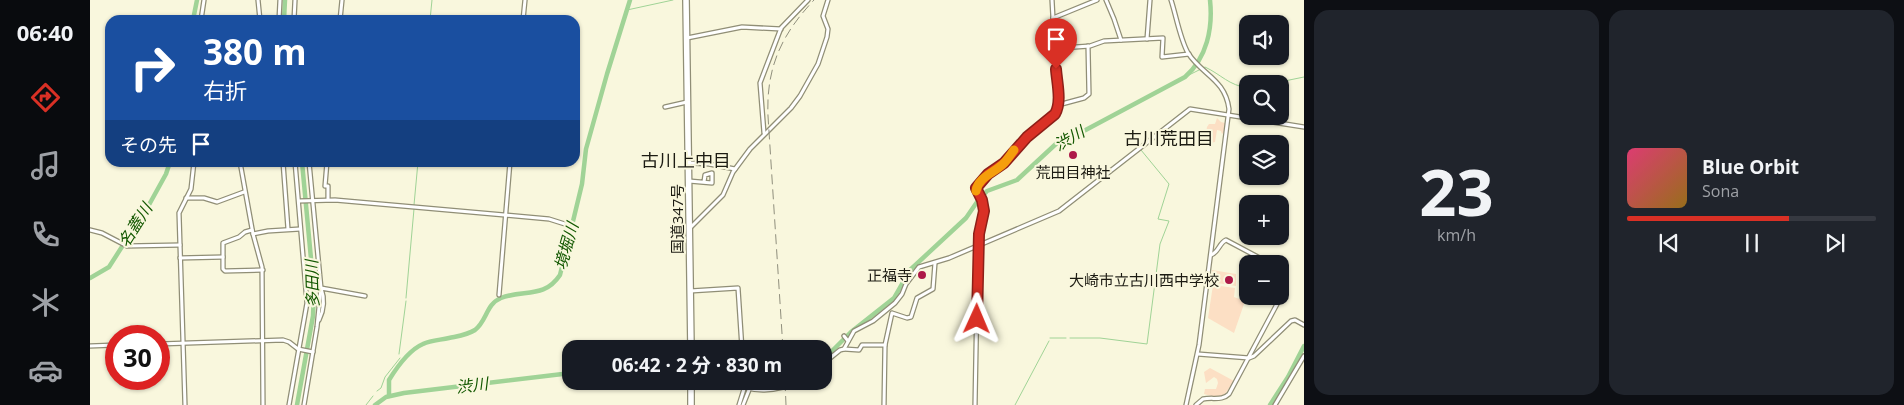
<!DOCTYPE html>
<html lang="ja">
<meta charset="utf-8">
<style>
body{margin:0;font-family:"Open Sans","Noto Sans JP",sans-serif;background:#20242c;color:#f1f3f6;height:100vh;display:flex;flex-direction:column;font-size:19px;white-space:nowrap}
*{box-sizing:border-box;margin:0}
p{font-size:16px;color:#9ea1a6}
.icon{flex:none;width:28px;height:28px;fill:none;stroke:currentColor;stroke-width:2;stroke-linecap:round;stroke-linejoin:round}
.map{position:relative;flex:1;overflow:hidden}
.side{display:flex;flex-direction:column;gap:10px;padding:10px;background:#0d0f14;width:600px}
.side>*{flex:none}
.hud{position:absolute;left:15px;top:15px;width:475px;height:152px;border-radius:15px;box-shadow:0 1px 4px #0004;background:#1a4fa0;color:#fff;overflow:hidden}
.fabs{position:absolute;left:1149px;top:15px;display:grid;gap:10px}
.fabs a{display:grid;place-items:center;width:50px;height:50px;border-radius:10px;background:#171b24;box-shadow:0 1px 4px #0004;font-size:25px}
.speed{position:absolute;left:15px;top:325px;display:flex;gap:10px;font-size:25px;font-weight:700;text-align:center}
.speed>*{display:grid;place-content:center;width:65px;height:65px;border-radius:50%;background:#171b24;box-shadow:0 1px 4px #0004;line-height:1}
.speed .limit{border:8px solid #d22;background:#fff;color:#111}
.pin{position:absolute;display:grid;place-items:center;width:42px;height:42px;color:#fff;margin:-51px -21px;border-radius:50% 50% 50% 0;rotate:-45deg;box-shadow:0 0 5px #0007}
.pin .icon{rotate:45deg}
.me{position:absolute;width:55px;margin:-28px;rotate:1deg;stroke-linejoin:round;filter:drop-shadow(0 0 4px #0008)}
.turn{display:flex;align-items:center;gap:18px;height:105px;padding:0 15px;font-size:22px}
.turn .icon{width:65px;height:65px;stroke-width:2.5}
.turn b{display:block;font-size:35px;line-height:42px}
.then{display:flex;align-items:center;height:48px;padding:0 15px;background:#0003;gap:10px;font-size:19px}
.side .tile{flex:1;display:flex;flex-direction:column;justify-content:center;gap:8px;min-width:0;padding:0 18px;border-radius:15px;background:#20242c}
.side .dial{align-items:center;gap:0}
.dial b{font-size:65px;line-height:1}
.song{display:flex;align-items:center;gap:15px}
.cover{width:60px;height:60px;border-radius:8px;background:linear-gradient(135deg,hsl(340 70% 55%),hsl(40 70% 35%))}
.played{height:5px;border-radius:2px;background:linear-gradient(90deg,#d93025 65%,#363941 65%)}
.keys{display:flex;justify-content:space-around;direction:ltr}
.side .tiles{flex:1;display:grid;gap:10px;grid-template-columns:repeat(2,1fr)}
.trip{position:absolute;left:472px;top:340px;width:270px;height:50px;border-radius:15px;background:#171b24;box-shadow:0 1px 4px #0004;font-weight:700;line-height:50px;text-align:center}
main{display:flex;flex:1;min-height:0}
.tabs{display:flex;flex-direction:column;width:90px;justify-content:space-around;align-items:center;background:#090b0e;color:#9ea1a6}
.tabs .icon{width:35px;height:35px}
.tabs .active{color:#d93025}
.tabs b{font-size:22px;color:#f1f3f6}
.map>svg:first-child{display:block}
</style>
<main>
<nav class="tabs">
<b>06:40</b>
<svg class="icon active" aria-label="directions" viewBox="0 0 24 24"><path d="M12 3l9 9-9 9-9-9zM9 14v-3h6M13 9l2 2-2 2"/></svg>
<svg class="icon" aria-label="music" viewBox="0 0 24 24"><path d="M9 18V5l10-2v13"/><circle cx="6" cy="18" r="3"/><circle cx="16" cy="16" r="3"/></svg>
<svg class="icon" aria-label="phone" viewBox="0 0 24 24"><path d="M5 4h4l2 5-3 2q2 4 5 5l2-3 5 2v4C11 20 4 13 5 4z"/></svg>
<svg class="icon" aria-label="climate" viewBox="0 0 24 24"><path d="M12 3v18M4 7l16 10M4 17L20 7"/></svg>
<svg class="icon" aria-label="car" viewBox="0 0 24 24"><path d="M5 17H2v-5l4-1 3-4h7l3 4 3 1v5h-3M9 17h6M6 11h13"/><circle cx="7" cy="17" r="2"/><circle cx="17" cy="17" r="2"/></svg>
</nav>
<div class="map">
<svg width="1214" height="405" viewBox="0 0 1214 405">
<rect width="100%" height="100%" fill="#f9f7dd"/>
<!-- green -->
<g fill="#fcdfc4">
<polygon points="1127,118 1131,122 1135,123 1135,131 1132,134 1131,131 1127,130 1125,142 1120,143 1115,139 1117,127 1119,124 1125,124"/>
<polygon points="1122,270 1146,274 1146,286 1121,282"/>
<polygon points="1123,285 1145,288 1144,297 1155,301 1144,333 1118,318"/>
<polygon points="1120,368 1144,381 1133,397 1125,397 1114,394 1115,389 1126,389 1128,383 1127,379 1124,377 1116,383 1114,372"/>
</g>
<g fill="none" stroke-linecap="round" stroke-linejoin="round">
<!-- stream -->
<g stroke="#a0d396" stroke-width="1">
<polyline points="537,10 583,0"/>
<polyline points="340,20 342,0"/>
<path d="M1095,77L1115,67C1132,75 1138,85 1158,88"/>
<polyline points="1180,84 1214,77"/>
<polyline points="324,205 328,162"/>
<polyline points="316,298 324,209"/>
<polyline points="960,338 976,338"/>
<polyline points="980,338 1010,338 1057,344 1070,244 1079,221 1068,219 1079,184 1051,150"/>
<polyline points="309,354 316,301"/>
<polyline points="287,391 291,388 295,377 310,358"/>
<polyline points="276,405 283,396"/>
<polyline points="925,405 959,341"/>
</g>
<!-- river -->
<g stroke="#a0d396" stroke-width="4.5">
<polyline points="103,20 107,0"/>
<polyline points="194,20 195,0"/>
<polyline points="0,278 19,267 60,203 76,174 80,162"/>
<path d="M734,359L761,332L804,298L820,270L876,218L887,202L897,191L927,180L968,142L990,133L1095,77C1117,58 1123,28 1120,0"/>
<path d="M650,381C665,389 689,387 705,381"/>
<path d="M299,396V380C307,367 319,350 333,344C341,340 351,340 359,338C368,336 377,335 385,330C397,321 396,304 411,298C434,289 454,299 470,275L492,184L496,149L517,74L540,0"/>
<polyline points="207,405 223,316 224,291 212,162"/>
<polyline points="285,405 296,397 314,393 481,373"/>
<polyline points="1180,405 1198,377 1214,346"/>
</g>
<!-- minor casing -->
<g stroke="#908e76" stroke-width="5.5">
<g id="minor">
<polyline points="168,0 170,20"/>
<polyline points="1016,0 1024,19 1031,40"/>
<path d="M1081,0C1086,15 1090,39 1098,53C1112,75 1135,79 1139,109L1109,345L1096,405"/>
<polyline points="963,18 1007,0"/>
<polyline points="111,20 114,0"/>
<polyline points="189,20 190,0"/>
<polyline points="204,20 205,0"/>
<polyline points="250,20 252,0"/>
<polyline points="433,20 435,0"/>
<polyline points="597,38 652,27 691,29"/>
<polyline points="1057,39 1060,0"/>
<polyline points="965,51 971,48 1000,46 1014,41 1073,38 1072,57 1099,54"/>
<polyline points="968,105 994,98 999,94 998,46"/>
<polyline points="575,107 597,102"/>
<polyline points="674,133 670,83 691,28 718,0"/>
<polyline points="150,162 163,234 172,267 173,405"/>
<polyline points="193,162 198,229"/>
<polyline points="237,162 235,186 238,186 238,199"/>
<polyline points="599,163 619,164 645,169"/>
<polyline points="599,181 622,183 622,173 615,175 614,182"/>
<polyline points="96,198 114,198 127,202 154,192"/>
<polyline points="209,201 245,200 459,219 478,225"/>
<polyline points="600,228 633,195 643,172 660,149 701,108 710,96 728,64 737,37 738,29 733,16 738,0"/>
<polyline points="0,230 12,233 37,246 90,245"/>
<polyline points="162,230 155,232 149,237 133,243 133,269 135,271 173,270"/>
<polyline points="163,234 178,231 210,229"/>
<path d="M1121,255C1129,252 1129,243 1136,240L1181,264"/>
<polyline points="90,258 133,257"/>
<polyline points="600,291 648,288 652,349"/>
<polyline points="409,295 420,162"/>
<path d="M229,320C234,310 235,299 231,288L275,296"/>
<polyline points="754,336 758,341"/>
<polyline points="69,344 193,340 199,342 208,349 223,352"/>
<polyline points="0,346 26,345"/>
<polyline points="754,349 769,350 772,345 795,345"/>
<polyline points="1108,354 1159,358 1164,356 1201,321 1205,320 1214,325"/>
<polyline points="734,363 750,350 754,349 764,331 783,321 805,303 812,294 816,284 829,267 859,258 969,211 1100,109 1214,127"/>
<path d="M640,381C662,394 687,392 709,381"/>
<polyline points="95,405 89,213 101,189 104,162"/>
<polyline points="199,405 217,303 205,162"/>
<polyline points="214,405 227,327 231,288 219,162"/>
<polyline points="649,405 654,389"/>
<polyline points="653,405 659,390"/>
<polyline points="794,405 795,345 802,313 817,318 821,317 827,298 843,289 845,263"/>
<polyline points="885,405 888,241 894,211 892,200 886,189 899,174 914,163 937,137 965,114 968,109 962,0"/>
<path d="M1106,405L1113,399C1123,397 1132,401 1139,394L1194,291L1190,290"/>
<polyline points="1185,405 1214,356"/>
</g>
</g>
<!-- highway casing -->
<g stroke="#908e76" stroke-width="8">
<g id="highway">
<polyline points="596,0 601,349"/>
<polyline points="601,405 601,381"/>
</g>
</g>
<!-- minor -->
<use href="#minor" stroke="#fff" stroke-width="3"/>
<!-- highway -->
<use href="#highway" stroke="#fff" stroke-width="5.5"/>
<!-- rail -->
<g stroke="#908f7d" stroke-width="1" stroke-dasharray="10 5" stroke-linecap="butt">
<path d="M693,349L678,116C676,68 691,35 724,0"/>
<polyline points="695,381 696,405"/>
</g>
</g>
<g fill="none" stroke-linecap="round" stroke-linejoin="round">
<!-- route casing -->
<g stroke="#8d1f18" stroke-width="12">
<path id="route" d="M887,319L889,234L894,211L892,200L886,188L898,174L914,163L937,137L965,114C972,102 967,83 966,69"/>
</g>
<!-- route -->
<use href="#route" stroke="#d93025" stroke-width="9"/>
<!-- slow -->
<path stroke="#f59e0b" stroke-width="9" d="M886,191C888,177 906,172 914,163C918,159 921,154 924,150"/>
</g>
<!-- markers -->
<g fill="#ad1948" stroke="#f9f7dd" stroke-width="2">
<circle cx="983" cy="155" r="5"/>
<circle cx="832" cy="275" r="5"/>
<circle cx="1139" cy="280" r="5"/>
</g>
<g text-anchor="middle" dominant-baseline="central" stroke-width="4" stroke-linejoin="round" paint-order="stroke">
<!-- poi labels -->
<g font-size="15" fill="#1c1b12" stroke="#f9f7dd" text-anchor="end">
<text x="983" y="172" text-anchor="middle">荒田目神社</text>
<text x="822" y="275">正福寺</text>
<text x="1129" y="280">大崎市立古川西中学校</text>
</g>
<!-- street labels -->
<g font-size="15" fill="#1c1b12" stroke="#f9f7dd">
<text transform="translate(587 219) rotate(-90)">国道347号</text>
</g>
<!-- water labels -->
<g font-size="16" font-style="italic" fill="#135801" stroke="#f9f7dd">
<text transform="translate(979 138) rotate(-30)">渋川</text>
<text transform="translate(45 225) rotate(-58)">名蓋川</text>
<text transform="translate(476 246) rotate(-74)">境堀川</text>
<text transform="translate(222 284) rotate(-92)">多田川</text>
<text transform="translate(382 385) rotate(-7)">渋川</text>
</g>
<!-- quarter labels -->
<g font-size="18" fill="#1c1b12" stroke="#f9f7dd">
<text x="1079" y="138">古川荒田目</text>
<text x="596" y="160">古川上中目</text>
</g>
</g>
</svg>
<div class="fabs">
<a><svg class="icon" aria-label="sound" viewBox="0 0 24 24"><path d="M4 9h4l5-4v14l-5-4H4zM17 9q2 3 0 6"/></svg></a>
<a><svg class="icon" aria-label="search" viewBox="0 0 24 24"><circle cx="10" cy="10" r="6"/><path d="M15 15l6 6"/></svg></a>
<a><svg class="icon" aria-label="layers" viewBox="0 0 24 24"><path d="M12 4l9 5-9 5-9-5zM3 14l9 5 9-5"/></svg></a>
<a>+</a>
<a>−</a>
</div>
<div class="speed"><div class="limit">30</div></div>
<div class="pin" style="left:966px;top:69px;background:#d93025"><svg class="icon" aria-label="arrive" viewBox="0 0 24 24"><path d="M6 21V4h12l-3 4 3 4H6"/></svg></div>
<svg class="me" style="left:887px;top:319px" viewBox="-20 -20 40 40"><path d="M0-17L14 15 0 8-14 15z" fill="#d93025" stroke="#fff" stroke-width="4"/></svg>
<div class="trip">06:42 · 2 分 · 830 m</div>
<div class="hud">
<div class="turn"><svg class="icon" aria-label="right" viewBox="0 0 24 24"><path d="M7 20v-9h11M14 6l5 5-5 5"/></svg><div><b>380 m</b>右折</div></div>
<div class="then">その先<svg class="icon" aria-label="arrive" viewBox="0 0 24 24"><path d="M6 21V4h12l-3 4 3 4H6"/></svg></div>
</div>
</div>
<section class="side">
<div class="tiles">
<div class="tile dial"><b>23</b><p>km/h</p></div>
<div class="tile">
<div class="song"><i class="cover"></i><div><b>Blue Orbit</b><p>Sona</p></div></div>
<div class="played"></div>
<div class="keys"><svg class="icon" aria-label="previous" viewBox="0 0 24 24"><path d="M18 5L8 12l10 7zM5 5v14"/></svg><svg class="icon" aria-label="pause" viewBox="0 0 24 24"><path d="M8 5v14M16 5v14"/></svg><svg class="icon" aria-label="next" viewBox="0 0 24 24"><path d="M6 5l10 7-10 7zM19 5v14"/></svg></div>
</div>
</div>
</section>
</main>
